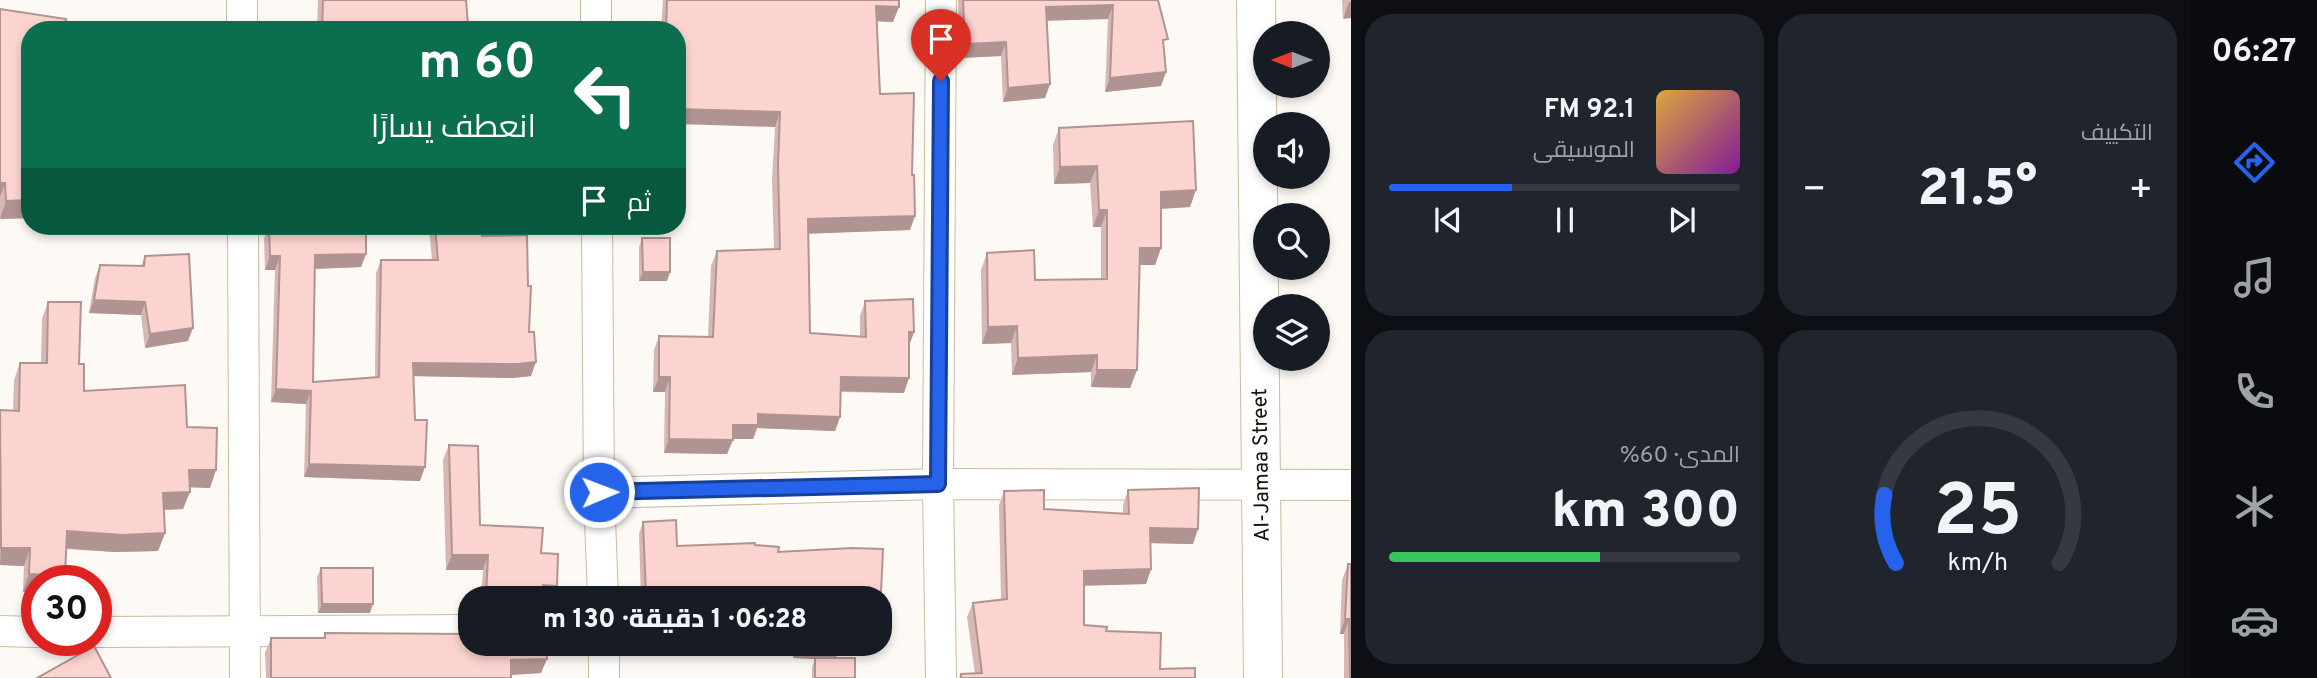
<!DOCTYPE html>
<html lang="ar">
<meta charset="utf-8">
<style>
body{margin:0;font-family:Overpass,Cairo,sans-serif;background:#20242c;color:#f1f3f6;direction:rtl;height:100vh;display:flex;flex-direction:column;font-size:26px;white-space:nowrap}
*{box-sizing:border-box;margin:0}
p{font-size:23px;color:#9ea1a6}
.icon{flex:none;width:38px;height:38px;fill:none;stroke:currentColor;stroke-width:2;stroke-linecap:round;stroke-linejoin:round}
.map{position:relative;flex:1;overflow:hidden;direction:ltr}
.sheet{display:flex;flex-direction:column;gap:14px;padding:14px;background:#0d0f14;width:840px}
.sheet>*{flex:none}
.top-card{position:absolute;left:21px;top:21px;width:665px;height:214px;border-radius:28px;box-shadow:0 4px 10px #0003;direction:rtl;background:#0b6e4f;color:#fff;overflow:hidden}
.needle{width:46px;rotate:270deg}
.fabs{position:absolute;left:1253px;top:21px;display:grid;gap:14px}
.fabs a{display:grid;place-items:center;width:77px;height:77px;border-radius:50%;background:#171b24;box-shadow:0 4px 10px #0003;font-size:35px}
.speed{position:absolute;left:21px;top:565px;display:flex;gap:14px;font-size:35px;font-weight:700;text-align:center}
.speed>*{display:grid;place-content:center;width:91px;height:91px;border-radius:50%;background:#171b24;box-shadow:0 4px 10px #0003;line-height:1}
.speed .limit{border:10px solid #d22;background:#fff;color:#111}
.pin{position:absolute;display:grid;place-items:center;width:60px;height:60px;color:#fff;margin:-72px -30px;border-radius:50% 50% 50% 0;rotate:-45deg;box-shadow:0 0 7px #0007}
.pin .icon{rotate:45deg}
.me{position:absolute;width:77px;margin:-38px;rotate:89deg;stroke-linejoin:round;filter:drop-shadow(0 0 5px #0008)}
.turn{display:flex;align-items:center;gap:24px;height:147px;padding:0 35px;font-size:32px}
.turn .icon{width:91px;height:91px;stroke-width:2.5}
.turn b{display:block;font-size:49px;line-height:60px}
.then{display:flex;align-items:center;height:66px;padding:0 35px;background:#0003;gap:14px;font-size:26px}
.big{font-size:52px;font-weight:800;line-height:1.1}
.sheet .tile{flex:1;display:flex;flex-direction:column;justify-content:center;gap:10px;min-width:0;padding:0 24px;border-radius:28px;background:#20242c}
.sheet .dial{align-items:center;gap:0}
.dial svg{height:182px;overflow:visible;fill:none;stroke:#363941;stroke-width:7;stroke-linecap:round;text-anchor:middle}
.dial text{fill:#f1f3f6;stroke:none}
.song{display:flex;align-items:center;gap:21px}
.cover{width:84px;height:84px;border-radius:10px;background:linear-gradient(135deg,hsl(40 70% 55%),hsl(290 70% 35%))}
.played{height:7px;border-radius:4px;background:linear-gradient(90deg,#2563eb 35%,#363941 35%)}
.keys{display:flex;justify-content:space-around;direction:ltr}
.heat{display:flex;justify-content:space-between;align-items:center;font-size:38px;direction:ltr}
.charge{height:10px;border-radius:5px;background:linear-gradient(90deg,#34c759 60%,#363941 0)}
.sheet .tiles{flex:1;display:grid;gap:14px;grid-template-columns:repeat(2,1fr)}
.trip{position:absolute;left:458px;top:586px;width:434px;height:70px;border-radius:28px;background:#171b24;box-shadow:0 4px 10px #0003;font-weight:800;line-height:70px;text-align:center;direction:rtl}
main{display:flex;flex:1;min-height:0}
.menu{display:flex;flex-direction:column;width:126px;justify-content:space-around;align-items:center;background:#090b0e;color:#9ea1a6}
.menu .icon{width:49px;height:49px}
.menu .selected{color:#2563eb}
.menu b{font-size:32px;color:#f1f3f6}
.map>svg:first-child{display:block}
</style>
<main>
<nav class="menu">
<b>06:27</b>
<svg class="icon selected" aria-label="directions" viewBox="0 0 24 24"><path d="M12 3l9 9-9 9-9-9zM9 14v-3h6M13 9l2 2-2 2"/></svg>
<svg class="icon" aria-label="music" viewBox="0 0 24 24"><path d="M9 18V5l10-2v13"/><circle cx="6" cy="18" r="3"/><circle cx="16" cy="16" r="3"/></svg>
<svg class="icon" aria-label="phone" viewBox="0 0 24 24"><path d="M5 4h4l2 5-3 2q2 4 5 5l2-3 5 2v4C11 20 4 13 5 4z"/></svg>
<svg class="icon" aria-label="climate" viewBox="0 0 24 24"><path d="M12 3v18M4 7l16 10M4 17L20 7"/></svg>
<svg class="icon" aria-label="car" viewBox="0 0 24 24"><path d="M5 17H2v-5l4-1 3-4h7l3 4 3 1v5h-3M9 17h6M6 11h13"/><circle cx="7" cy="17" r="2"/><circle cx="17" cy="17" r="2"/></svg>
</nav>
<section class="sheet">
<div class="tiles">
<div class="tile"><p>التكييف</p>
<div class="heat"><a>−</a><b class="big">21.5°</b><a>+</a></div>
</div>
<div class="tile">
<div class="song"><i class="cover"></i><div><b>92.1 FM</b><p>الموسيقى</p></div></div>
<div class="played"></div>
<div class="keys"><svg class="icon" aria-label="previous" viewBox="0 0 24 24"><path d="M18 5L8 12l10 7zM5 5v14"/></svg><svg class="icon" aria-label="pause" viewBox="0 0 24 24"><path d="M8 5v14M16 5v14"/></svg><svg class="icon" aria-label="next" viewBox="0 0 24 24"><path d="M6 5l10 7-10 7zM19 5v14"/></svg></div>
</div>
<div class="tile dial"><svg viewBox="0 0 100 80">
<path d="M14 69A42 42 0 1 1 86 69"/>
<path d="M14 69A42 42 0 0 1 9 39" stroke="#2563eb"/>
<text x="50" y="56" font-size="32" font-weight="700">25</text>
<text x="50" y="72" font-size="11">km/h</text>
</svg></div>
<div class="tile"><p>المدى · 60%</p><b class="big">300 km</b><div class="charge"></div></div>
</div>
</section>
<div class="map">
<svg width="1351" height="678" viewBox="0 0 1351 678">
<rect width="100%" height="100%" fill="#fdf9f4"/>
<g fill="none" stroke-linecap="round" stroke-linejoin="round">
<!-- street casing -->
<g stroke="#cbbba0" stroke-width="32">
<g id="street">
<polyline points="242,0 242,30"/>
<polyline points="596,0 596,30"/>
<polyline points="941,0 938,484 941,678"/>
<polyline points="243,226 245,678"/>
<polyline points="597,226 599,493 603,598"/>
<polyline points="599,493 938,484 1351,485"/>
<polyline points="0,631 37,632"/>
<polyline points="96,632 471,630"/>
<polyline points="604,644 604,678"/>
</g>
</g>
<!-- secondary casing -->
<g stroke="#cbbba0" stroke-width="40">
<polyline id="secondary" points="1256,0 1263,678"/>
</g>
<!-- street -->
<use href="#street" stroke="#fff" stroke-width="30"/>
<!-- secondary -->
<use href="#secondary" stroke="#fff" stroke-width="38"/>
</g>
<!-- wall -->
<g fill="#d8b6b3">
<polygon points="318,0 466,0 468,25 532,30 317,30"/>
<polygon points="663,0 899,0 893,22 877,21 880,94 910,230 808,233 810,333 860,336 860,316 865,301 914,332 909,345 904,393 841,392 840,417 835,431 757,428 753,439 733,439 727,454 664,453 665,392 653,392 654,350 659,336 708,337 711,266 717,251 774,249 772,180 775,127 677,30 661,30"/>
<polygon points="958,0 1158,0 1164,49 1161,86 1105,92 1108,19 1047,20 1050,84 1045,98 1003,102 1001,56 960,58"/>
<polygon points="1342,0 1351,0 1343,19"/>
<polygon points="0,9 30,30 30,218 0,219"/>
<polygon points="1059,128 1190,207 1161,209 1161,248 1155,265 1140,265 1137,370 1130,388 1091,387 1091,372 1012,375 1011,343 982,344 981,270 987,253 1035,280 1101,279 1101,227 1093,227 1090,183 1054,184 1053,145"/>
<polygon points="268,226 366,254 361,267 315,269 313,382 375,378 376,273 381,260 432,260 429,226 483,226 482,236 529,332 531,376 513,378 413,376 415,420 420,481 304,477 306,404 271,402 275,270 265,270 264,239"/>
<polygon points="642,238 667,281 639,281 639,247"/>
<polygon points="145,256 188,341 145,348 141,315 89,313 95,278 100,265 141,266"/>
<polygon points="48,302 79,364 84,391 187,427 210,488 190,487 183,509 164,510 165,533 158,551 115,552 66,549 65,576 63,581 37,581 37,592 23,592 24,566 0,565 0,410 13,411 14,380 20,363 41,363 42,319"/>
<polygon points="449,445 480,525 541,553 552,598 481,598 483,570 446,570 443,460"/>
<polygon points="1128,490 1193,544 1150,543 1151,569 1146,584 1084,585 1084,625 1106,631 1160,669 1195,678 959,678 961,674 975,674 967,617 973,603 1001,599 999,505 1004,491 1044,509 1123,514 1123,505"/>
<polygon points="643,522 677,546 755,545 778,552 879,598 641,598 639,534"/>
<polygon points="1348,564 1351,678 1344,678 1344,634 1340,634 1342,580"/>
<polygon points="321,568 370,613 318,613 317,577"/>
<polygon points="325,633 541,673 511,675 511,678 266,678 265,653 271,638 323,638"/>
<polygon points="793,644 840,644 836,658 855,678 812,678 812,667 815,659 793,658"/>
</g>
<!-- shaded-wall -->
<g fill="#b09492">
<polygon points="1349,2 1351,2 1351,18 1343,19"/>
<polygon points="1113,5 1108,19 1041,21 1046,7"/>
<polygon points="876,6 899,7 893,22 871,21"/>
<polygon points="1006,42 1001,56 960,58 965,44"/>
<polygon points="1166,72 1161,86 1105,92 1110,78"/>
<polygon points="1050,84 1045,98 1003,102 1008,88"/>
<polygon points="677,109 780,112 775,127 677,124"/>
<polygon points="1097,166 1090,183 1054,184 1060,167"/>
<polygon points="0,183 5,183 0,197"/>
<polygon points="1196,190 1190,207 1155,209 1161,192"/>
<polygon points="30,200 30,218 0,219 6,201"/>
<polygon points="1099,210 1107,210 1101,227 1093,227"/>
<polygon points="915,216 910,230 802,234 808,219"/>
<polygon points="1140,248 1161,248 1155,265 1134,265"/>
<polygon points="366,254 361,267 310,269 315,255"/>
<polygon points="270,256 280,256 275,270 265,270"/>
<polygon points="643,272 670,272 667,281 639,281"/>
<polygon points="94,300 145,302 141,315 89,313"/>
<polygon points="1017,326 1011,343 982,344 988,327"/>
<polygon points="193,328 188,341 145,348 150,334"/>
<polygon points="909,332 914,332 909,346"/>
<polygon points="1097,355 1091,372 1012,375 1018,358"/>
<polygon points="536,362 531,376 513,378 408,376 413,363"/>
<polygon points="1097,370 1137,370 1130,388 1091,387"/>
<polygon points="659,377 670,377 665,392 653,392"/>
<polygon points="841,377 909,378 904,393 836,391"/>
<polygon points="276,389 311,391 306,404 271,402"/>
<polygon points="758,414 840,417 835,431 757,428 753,439 727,439 733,425"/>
<polygon points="669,439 733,440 727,454 664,453"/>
<polygon points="309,464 425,467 420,481 304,477"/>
<polygon points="189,470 216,470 210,488 183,487"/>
<polygon points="190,492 183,509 156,510 163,493"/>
<polygon points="1150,528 1198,529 1193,544 1145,543"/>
<polygon points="67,531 165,533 158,551 115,552 61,548"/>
<polygon points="1,548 30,548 24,566 0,565"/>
<polygon points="452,555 488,555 483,570 446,570"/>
<polygon points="1151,569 1146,584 1079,586 1084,571"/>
<polygon points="29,574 65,576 63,581 37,581 37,592 23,592"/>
<polygon points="543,585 557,586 552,598 538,598"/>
<polygon points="733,590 730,598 645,598 646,595"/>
<polygon points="841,591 881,593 879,598 838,598"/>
<polygon points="322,604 373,604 370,613 318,613"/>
<polygon points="1345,619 1349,619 1344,634 1340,634"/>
<polygon points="797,646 840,647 835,660 793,658"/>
<polygon points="547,659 541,673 506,675 511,660"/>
</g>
<!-- building -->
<g fill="#fbd4d0" stroke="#b09492" stroke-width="2">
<polygon points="323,0 466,0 468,25 532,22 532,30 322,30"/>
<polygon points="667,0 899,0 899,7 876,6 880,94 914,93 912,175 914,175 915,216 808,219 810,333 866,337 865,301 913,299 914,332 909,332 909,378 841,377 840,417 758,414 758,425 733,425 733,440 669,439 670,377 659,377 659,336 713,337 717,251 780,249 778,165 780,112 677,109 677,30 666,30"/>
<polygon points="963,0 1158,0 1168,39 1163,40 1166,72 1110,78 1113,5 1046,7 1050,84 1008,88 1006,42 965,44"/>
<polygon points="0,9 66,19 66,30 30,30 30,200 6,201 5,183 0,183"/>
<polygon points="1193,121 1196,190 1161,192 1161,248 1140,248 1137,370 1097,370 1097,355 1018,358 1017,326 988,327 987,253 1034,250 1035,280 1107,279 1107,210 1099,210 1097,166 1060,167 1059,128"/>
<polygon points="269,226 366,226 366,254 315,255 313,382 379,377 381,260 438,260 435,226 483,226 482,236 527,235 528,286 531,286 529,332 534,332 536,362 518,364 413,363 415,420 427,420 425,467 309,464 311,391 276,389 280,256 270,256"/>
<polygon points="642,238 670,238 670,272 643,272"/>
<polygon points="189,254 193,328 150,334 145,302 94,300 100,265 144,266 145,256"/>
<polygon points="48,302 81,302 79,364 84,364 84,391 185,385 187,427 217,428 216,470 189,470 190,492 163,493 165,533 122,535 67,531 65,576 29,574 30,548 1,548 0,410 19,411 20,363 47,363"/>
<polygon points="449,445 478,446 480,525 543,528 541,553 558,554 557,586 543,585 544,598 486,598 488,555 452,555"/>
<polygon points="1199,488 1198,529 1150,528 1151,569 1084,571 1084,625 1107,627 1106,631 1161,633 1160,669 1195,668 1195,678 961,678 961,674 982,673 973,603 1007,599 1004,491 1044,490 1044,509 1129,514 1128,490"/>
<polygon points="676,520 677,546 755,543 755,545 779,547 778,552 852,548 883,549 881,593 841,591 841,598 733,598 733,590 646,595 643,522"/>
<polygon points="1348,564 1351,564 1351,678 1350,678 1349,619 1345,619"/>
<polygon points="321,568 373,568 373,604 322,604"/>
<polygon points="325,633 471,634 471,644 546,644 547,659 511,660 511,678 271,678 271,638 325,638"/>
<polygon points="797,644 840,644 840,647 797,646"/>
<polygon points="94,646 111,678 37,678"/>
<rect x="815" y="658" width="40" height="20"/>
</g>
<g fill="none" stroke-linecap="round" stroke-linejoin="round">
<!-- route casing -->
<g stroke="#184099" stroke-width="18">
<polyline id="route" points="599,492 938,484 941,81"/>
</g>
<!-- route -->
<use href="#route" stroke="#2563eb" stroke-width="12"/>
</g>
<g text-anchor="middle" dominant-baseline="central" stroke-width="5" stroke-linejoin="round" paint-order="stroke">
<!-- street labels -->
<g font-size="21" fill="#19130a" stroke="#fff">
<text transform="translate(1262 465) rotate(-91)">Al-Jamaa Street</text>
</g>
</g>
</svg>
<div class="fabs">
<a><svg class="needle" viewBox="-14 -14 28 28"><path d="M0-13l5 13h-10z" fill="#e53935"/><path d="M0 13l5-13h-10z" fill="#9ea1a6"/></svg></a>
<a><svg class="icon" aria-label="sound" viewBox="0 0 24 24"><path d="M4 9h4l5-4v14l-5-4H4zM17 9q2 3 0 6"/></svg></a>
<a><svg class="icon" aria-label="search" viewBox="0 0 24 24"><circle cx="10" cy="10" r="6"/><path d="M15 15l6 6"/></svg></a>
<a><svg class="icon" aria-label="layers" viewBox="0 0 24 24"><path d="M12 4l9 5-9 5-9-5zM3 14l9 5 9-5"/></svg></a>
</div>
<div class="speed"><div class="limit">30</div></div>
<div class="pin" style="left:941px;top:81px;background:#d93025"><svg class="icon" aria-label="arrive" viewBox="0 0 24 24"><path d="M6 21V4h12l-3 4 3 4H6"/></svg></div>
<svg class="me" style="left:599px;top:492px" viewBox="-20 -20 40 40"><circle r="17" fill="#2563eb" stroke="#fff" stroke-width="3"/><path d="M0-11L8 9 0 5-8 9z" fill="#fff"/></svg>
<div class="trip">06:28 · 1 دقيقة · 130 m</div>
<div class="top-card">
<div class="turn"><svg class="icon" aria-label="left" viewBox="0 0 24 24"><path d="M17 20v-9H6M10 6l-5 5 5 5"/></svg><div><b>60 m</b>انعطف يسارًا</div></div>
<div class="then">ثم<svg class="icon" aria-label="arrive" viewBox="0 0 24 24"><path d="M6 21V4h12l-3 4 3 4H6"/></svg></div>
</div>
</div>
</main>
